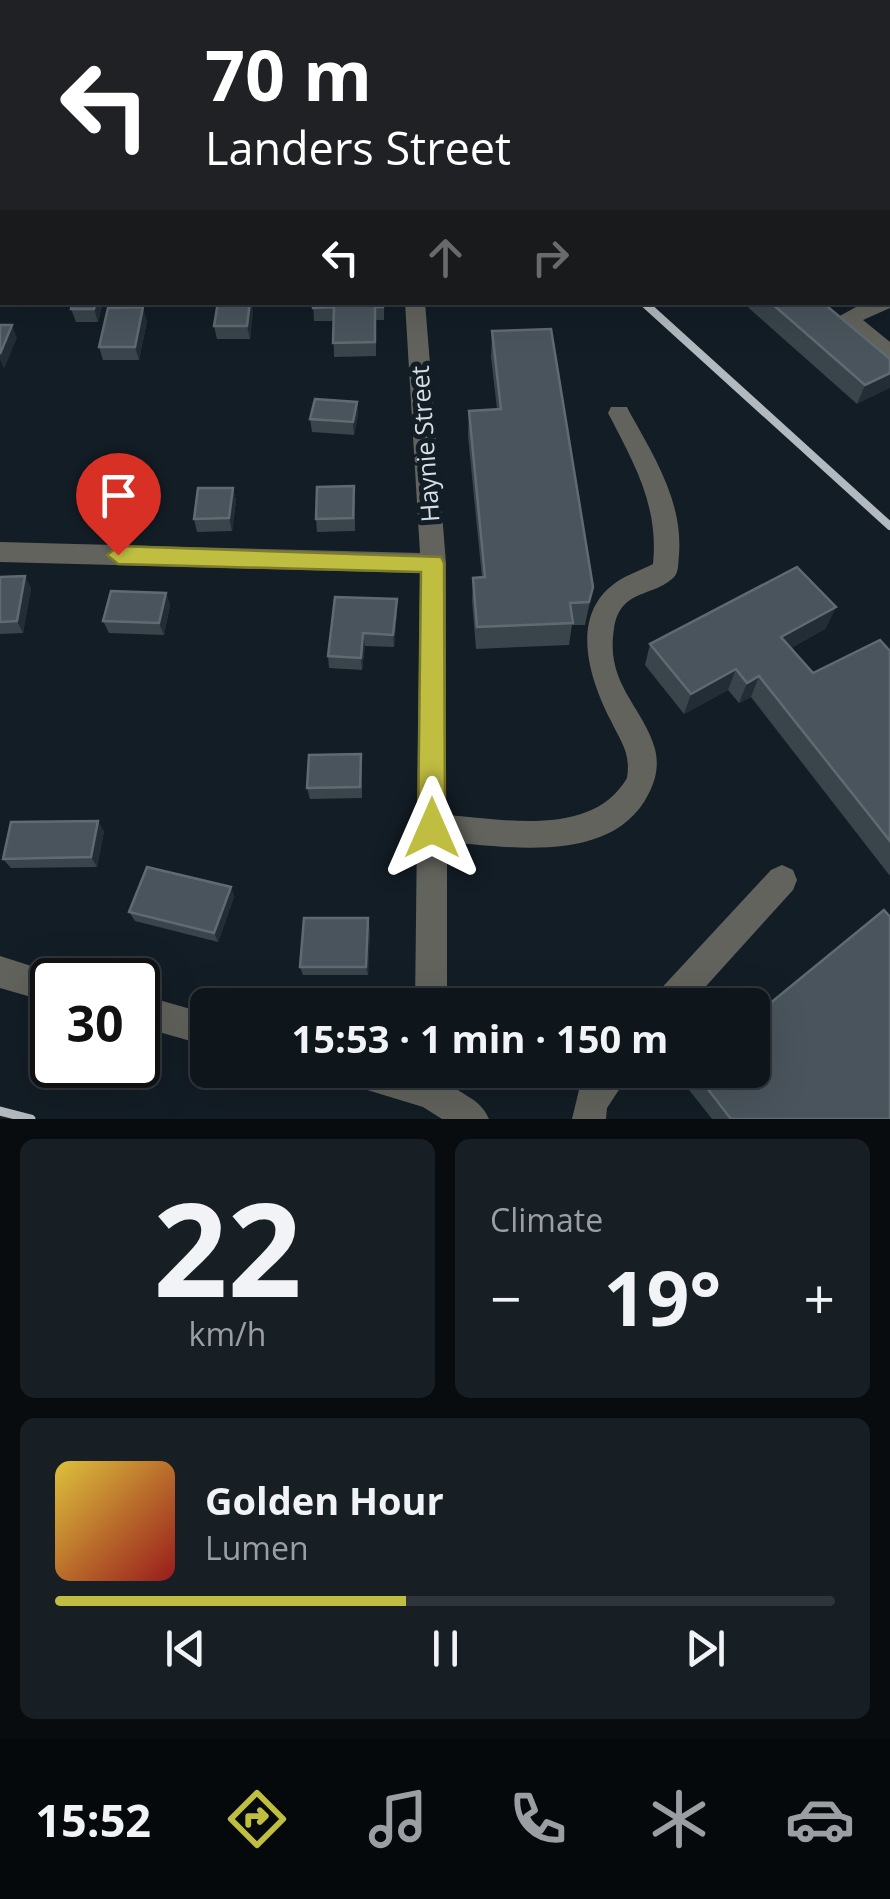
<!DOCTYPE html>
<meta charset="utf-8">
<style>
body{margin:0;font-family:"Open Sans",sans-serif;background:#171f25;color:#f1f3f6;height:100vh;display:flex;flex-direction:column;font-size:38px;white-space:nowrap}
*{box-sizing:border-box;margin:0}
p{font-size:32px;color:#9b9fa3}
.icon{flex:none;width:55px;height:55px;fill:none;stroke:currentColor;stroke-width:2;stroke-linecap:round;stroke-linejoin:round}
.map{position:relative;height:1119px;overflow:hidden}
.panel{display:flex;flex-direction:column;gap:20px;padding:20px;background:#080c0f;flex:1}
.panel>*{flex:none}
.hud{position:absolute;left:0px;top:0px;width:890px;height:305px;box-shadow:0 10px 40px #0002,0 0 0 2px #2e353b;background:#202124;color:#fff;overflow:hidden}
.speed{position:absolute;left:30px;top:958px;display:flex;gap:20px;font-size:50px;font-weight:700;text-align:center}
.speed>*{display:grid;place-content:center;width:130px;height:130px;border-radius:50%;background:#0e161c;box-shadow:0 10px 40px #0002,0 0 0 2px #2e353b;line-height:1}
.speed .limit{border:5px solid #111;border-radius:15px;background:#fff;color:#111}
.pin{position:absolute;display:grid;place-items:center;width:85px;height:85px;color:#fff;margin:-102px -42px;border-radius:50% 50% 50% 0;rotate:-45deg;box-shadow:0 0 10px #0007}
.pin .icon{rotate:45deg}
.me{position:absolute;width:110px;margin:-55px;rotate:0deg;stroke-linejoin:round;filter:drop-shadow(0 0 8px #0008)}
.turn{display:flex;align-items:center;gap:35px;height:210px;padding:0 40px;font-size:45px}
.turn .icon{width:130px;height:130px;stroke-width:2.5}
.turn b{display:block;font-size:70px;line-height:85px}
.lanes{display:flex;align-items:center;height:95px;padding:0 40px;background:#0003;justify-content:center;gap:50px;direction:ltr}
.lanes .off{opacity:.35}
.big{font-size:75px;font-weight:700;line-height:1.1}
.panel .widget{flex:1;display:flex;flex-direction:column;justify-content:center;gap:15px;min-width:0;padding:0 35px;border-radius:15px;background:#171f25}
.panel .dial{align-items:center;gap:0}
.dial b{font-size:130px;line-height:1}
.song{display:flex;align-items:center;gap:30px}
.cover{width:120px;height:120px;border-radius:15px;background:linear-gradient(135deg,hsl(50 70% 55%),hsl(0 70% 35%))}
.played{height:10px;border-radius:5px;background:linear-gradient(90deg,#c0be41 45%,#2e353b 45%)}
.keys{display:flex;justify-content:space-around;direction:ltr}
.heat{display:flex;justify-content:space-between;align-items:center;font-size:55px;direction:ltr}
.panel .tiles{flex:1;display:grid;gap:20px;grid-template-columns:1fr 1fr}
.widget:last-child{grid-column:span 2}
.trip{position:absolute;left:190px;top:988px;width:580px;height:100px;border-radius:15px;background:#0e161c;box-shadow:0 10px 40px #0002,0 0 0 2px #2e353b;font-weight:700;line-height:100px;text-align:center}
.menu{display:flex;height:160px;justify-content:space-around;align-items:center;background:#06090b;color:#9b9fa3}
.menu .icon{width:70px;height:70px}
.menu .active{color:#c0be41}
.menu b{font-size:45px;color:#f1f3f6}
.map>svg:first-child{display:block}
</style>
<div class="map">
<svg width="890" height="1119" viewBox="0 0 890 1119">
<rect width="100%" height="100%" fill="#131d25"/>
<g fill="none" stroke-linecap="round" stroke-linejoin="round">
<!-- minor -->
<g fill="#63635d" fill-rule="evenodd">
<rect x="888" y="29" width="2" height="10"/>
<polygon points="888,189 890,190 890,203 888,202"/>
<rect x="0" y="276" width="2" height="14"/>
<polygon points="888,295 890,308 863,320 890,342 890,360 882,358 836,318 865,302 888,302"/>
<path d="M405,302H425L446,563V815C504,819 592,838 627,778C631,753 621,742 611,721C589,678 568,614 618,581C629,574 641,570 653,564C659,506 634,463 608,413L611,407H627L630,413C655,458 683,502 679,555C678,562 679,572 674,577C653,598 620,588 614,629C605,684 643,706 655,749C659,765 656,779 649,793C614,865 510,847 447,842V1005H415L420,573L0,562V542L420,553Z"/>
<polygon points="782,865 793,870 797,880 793,890 689,1005 651,1005 656,994 771,870"/>
<polygon points="0,956 63,976 65,980 52,980 52,1003 0,988"/>
<polygon points="138,994 208,1014 208,1046 138,1026"/>
<path d="M336,1070C382,1070 421,1066 461,1092C474,1100 483,1105 489,1119H442L423,1107L341,1082Z"/>
<polygon points="594,1070 632,1070 607,1108 606,1119 572,1119 579,1090"/>
</g>
<!-- major -->
<g fill="#abaca0" fill-rule="evenodd">
<polygon points="562,0 580,0 581,2 564,2"/>
<rect x="888" y="249" width="2" height="14"/>
</g>
<!-- rail-far1 -->
<polyline stroke="#b2babf" stroke-width="8" points="643,302 890,526"/>
<!-- rail -->
<polyline stroke="#b2babf" stroke-width="9" points="0,1111 31,1119"/>
</g>
<!-- wall -->
<g fill="#39444b">
<polygon points="888,69 890,70 890,124 888,124"/>
<polygon points="73,302 103,302 98,322 76,322 71,309"/>
<polygon points="313,302 384,302 384,320 376,320 376,356 334,357 333,321 314,321"/>
<polygon points="742,302 822,302 890,359 857,404"/>
<polygon points="253,311 250,339 217,339 214,326"/>
<polygon points="147,321 139,360 103,360 99,347"/>
<polygon points="492,331 593,587 585,625 572,625 569,645 476,649 472,601 473,578 482,578 468,436 469,411 497,409 491,357"/>
<polygon points="357,402 358,415 354,435 312,432 310,419"/>
<polygon points="233,488 236,501 232,531 197,532 194,519"/>
<polygon points="355,499 355,531 317,532 316,519"/>
<polygon points="0,577 31,588 23,633 0,634"/>
<polygon points="166,593 170,605 164,635 109,633 103,621"/>
<polygon points="397,599 397,611 394,647 365,646 362,670 329,668 328,656"/>
<polygon points="836,607 825,629 791,648 813,673 890,651 890,876 751,697 739,703 728,690 684,714 645,665 650,644"/>
<polygon points="362,765 362,798 310,799 307,788"/>
<polygon points="104,831 97,867 11,868 3,859"/>
<polygon points="231,887 234,897 218,942 135,921 129,912"/>
<polygon points="370,928 368,975 303,975 300,967"/>
<polygon points="690,1070 752,1070 890,1119 712,1119 682,1081"/>
</g>
<!-- shaded-wall -->
<g fill="#232d35">
<polygon points="96,302 103,302 98,322 94,309"/>
<polygon points="250,302 252,302 253,311 250,339 247,326"/>
<polygon points="143,307 147,321 139,360 135,347"/>
<polygon points="12,325 17,338 4,369 0,359 0,354"/>
<polygon points="890,373 890,388 857,404 865,385"/>
<polygon points="357,402 358,415 354,435 353,422"/>
<polygon points="233,488 236,501 232,531 229,518"/>
<polygon points="25,576 31,588 23,633 17,621"/>
<polygon points="166,593 170,605 164,635 159,623"/>
<polygon points="397,599 397,611 394,647 393,635"/>
<polygon points="836,607 825,629 772,659 781,637"/>
<polygon points="363,633 365,646 362,670 361,658"/>
<polygon points="736,669 728,690 684,714 691,694"/>
<polygon points="759,676 751,697 739,703 747,683"/>
<polygon points="98,821 104,831 97,867 91,857"/>
<polygon points="231,887 234,897 218,942 214,933"/>
<polygon points="368,918 370,928 368,975 366,967"/>
</g>
<!-- building -->
<g fill="#4a545c" stroke="#606a71" stroke-width="2.5">
<polygon points="888,69 890,70 890,104 888,103"/>
<polygon points="73,302 96,302 94,309 71,309"/>
<polygon points="218,302 250,302 247,326 214,326"/>
<polygon points="313,302 383,302 383,307 375,307 375,342 333,343 334,307 313,308"/>
<polygon points="770,302 822,302 890,359 890,373 865,385"/>
<polygon points="143,307 135,347 99,347 108,308"/>
<polygon points="0,325 12,325 0,354"/>
<polygon points="551,329 593,587 589,602 570,603 573,623 477,627 473,578 485,577 469,411 501,409 492,331"/>
<polygon points="315,399 357,402 353,422 310,419"/>
<polygon points="354,486 353,518 316,519 317,487"/>
<polygon points="198,488 233,488 229,518 194,519"/>
<polygon points="797,567 836,607 781,637 813,673 880,640 890,651 890,841 759,676 747,683 736,669 691,694 650,644"/>
<polygon points="25,576 17,621 0,622 0,577"/>
<polygon points="111,591 166,593 159,623 103,621"/>
<polygon points="335,597 397,599 393,635 363,633 361,658 328,656"/>
<polygon points="361,754 360,787 307,788 309,755"/>
<polygon points="98,821 91,857 3,859 11,822"/>
<polygon points="147,867 231,887 214,933 129,912"/>
<polygon points="884,910 890,917 890,1119 731,1119 693,1070 752,1070 752,1018"/>
<polygon points="304,918 368,918 366,967 300,967"/>
</g>
<!-- route -->
<polygon fill="#c0be41" stroke="#7d7c2a" stroke-width="2.5" points="118,546 441,557 444,563 445,828 441,837 432,841 422,837 418,828 421,572 118,564 107,555"/>
<g text-anchor="middle" dominant-baseline="central" stroke-width="10" stroke-linejoin="round" paint-order="stroke">
<!-- street labels -->
<g font-size="25" fill="#d7dee3" stroke="#131d25">
<text transform="translate(424 444) rotate(-94)">Haynie Street</text>
</g>
</g>
</svg>
<div class="speed"><div class="limit">30</div></div>
<div class="pin" style="left:118px;top:555px;background:#d93025"><svg class="icon" aria-label="arrive" viewBox="0 0 24 24"><path d="M6 21V4h12l-3 4 3 4H6"/></svg></div>
<svg class="me" style="left:432px;top:828px" viewBox="-20 -20 40 40"><path d="M0-17L14 15 0 8-14 15z" fill="#c0be41" stroke="#fff" stroke-width="4"/></svg>
<div class="trip">15:53 · 1 min · 150 m</div>
<div class="hud">
<div class="turn"><svg class="icon" aria-label="left" viewBox="0 0 24 24"><path d="M17 20v-9H6M10 6l-5 5 5 5"/></svg><div><b>70 m</b>Landers Street</div></div>
<div class="lanes"><svg class="icon" aria-label="left" viewBox="0 0 24 24"><path d="M17 20v-9H6M10 6l-5 5 5 5"/></svg><svg class="icon off" aria-label="ahead" viewBox="0 0 24 24"><path d="M12 20V5M6 11l6-6 6 6"/></svg><svg class="icon off" aria-label="right" viewBox="0 0 24 24"><path d="M7 20v-9h11M14 6l5 5-5 5"/></svg></div>
</div>
</div>
<section class="panel">
<div class="tiles">
<div class="widget dial"><b>22</b><p>km/h</p></div>
<div class="widget"><p>Climate</p>
<div class="heat"><a>−</a><b class="big">19°</b><a>+</a></div>
</div>
<div class="widget">
<div class="song"><i class="cover"></i><div><b>Golden Hour</b><p>Lumen</p></div></div>
<div class="played"></div>
<div class="keys"><svg class="icon" aria-label="previous" viewBox="0 0 24 24"><path d="M18 5L8 12l10 7zM5 5v14"/></svg><svg class="icon" aria-label="pause" viewBox="0 0 24 24"><path d="M8 5v14M16 5v14"/></svg><svg class="icon" aria-label="next" viewBox="0 0 24 24"><path d="M6 5l10 7-10 7zM19 5v14"/></svg></div>
</div>
</div>
</section>
<nav class="menu">
<b>15:52</b>
<svg class="icon active" aria-label="directions" viewBox="0 0 24 24"><path d="M12 3l9 9-9 9-9-9zM9 14v-3h6M13 9l2 2-2 2"/></svg>
<svg class="icon" aria-label="music" viewBox="0 0 24 24"><path d="M9 18V5l10-2v13"/><circle cx="6" cy="18" r="3"/><circle cx="16" cy="16" r="3"/></svg>
<svg class="icon" aria-label="phone" viewBox="0 0 24 24"><path d="M5 4h4l2 5-3 2q2 4 5 5l2-3 5 2v4C11 20 4 13 5 4z"/></svg>
<svg class="icon" aria-label="climate" viewBox="0 0 24 24"><path d="M12 3v18M4 7l16 10M4 17L20 7"/></svg>
<svg class="icon" aria-label="car" viewBox="0 0 24 24"><path d="M5 17H2v-5l4-1 3-4h7l3 4 3 1v5h-3M9 17h6M6 11h13"/><circle cx="7" cy="17" r="2"/><circle cx="17" cy="17" r="2"/></svg>
</nav>
